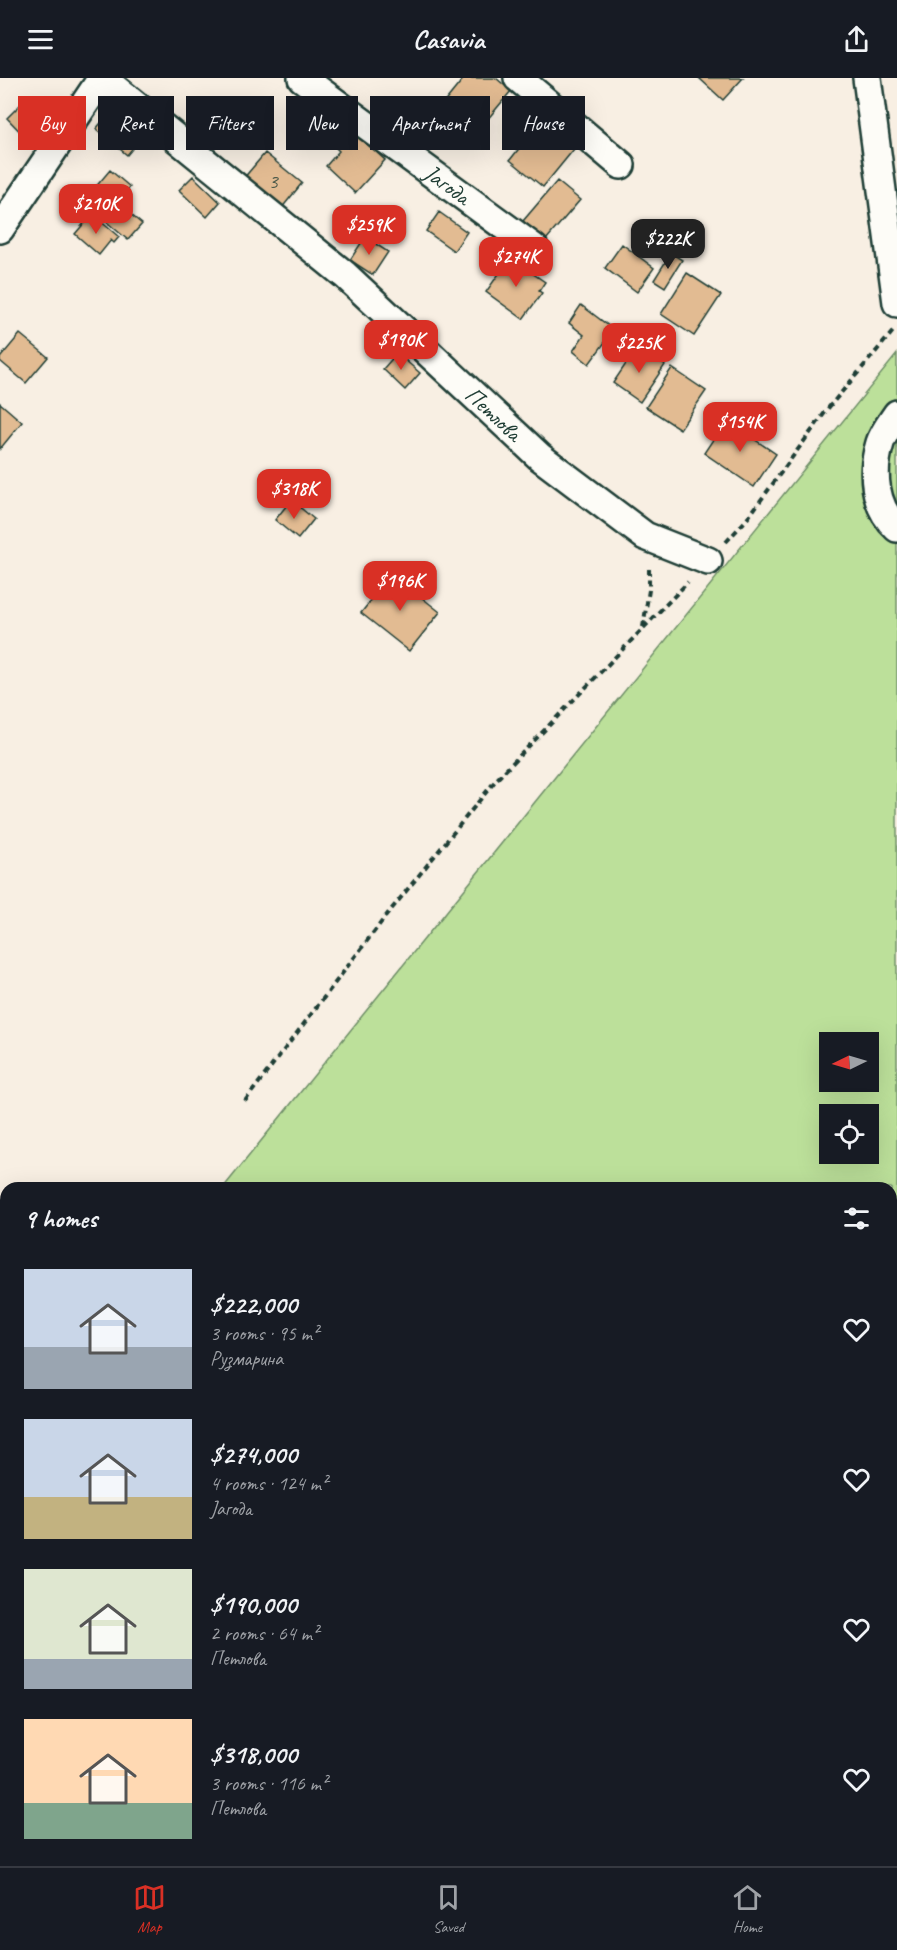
<!DOCTYPE html>
<html lang="en">
<head>
<meta charset="utf-8">
<style>
	:root { --surface:#171b24; --page:#20242c; --text:#f1f3f6; --muted:#9ea1a6; --line:#363941; --accent:#d93025 }
	body { margin:0; font-family:Caveat,sans-serif; background:var(--page); color:var(--text); height:100vh; display:flex; flex-direction:column; font-size:22px; white-space:nowrap }
	* { box-sizing:border-box; margin:0 }
	p { font-size:20px; color:var(--muted) }
	.icon { flex:none; width:33px; height:33px; fill:none; stroke:currentColor; stroke-width:2; stroke-linecap:round; stroke-linejoin:round }
	.map { position:relative; flex:1; overflow:hidden }
	.side { position:absolute; left:0px; top:1104px; width:897px; height:684px; display:flex; flex-direction:column; background:var(--surface); border-radius:18px 18px 0 0; box-shadow:0 6px 24px #0002 }
	.side>* { flex:none }
	.hud { position:absolute; left:18px; top:18px; width:861px; height:54px; display:flex; gap:12px }
	.needle { width:39px; rotate:265deg }
	.controls { position:absolute; left:819px; top:954px; display:grid; gap:12px }
	.controls a { display:grid; place-items:center; width:60px; height:60px; border-radius:0px; background:var(--surface); box-shadow:0 6px 24px #0002; font-size:30px }
	.price { position:absolute; translate:-50% -51px; padding:0 14px; border-radius:12px; background:var(--accent); color:#fff; font-size:20px; line-height:39px; filter:drop-shadow(0 2px 3px #0008) }
	.price::after { content:''; position:absolute; left:50%; top:36px; width:18px; height:14px; margin-left:-9px; background:inherit; clip-path:polygon(0 0,100% 0,50% 100%) }
	.price.selected { background:#222; color:#fff }
	ul { padding:0; list-style:none }
	li { display:flex; align-items:center; gap:18px; height:150px; padding:0 24px }
	li span { display:grid; place-items:center; flex:none; width:168px; height:120px; border-radius:0px; color:#555 }
	li>.icon { margin-inline-start:auto }
	span .icon { width:72px; height:72px; fill:#fffc; stroke-width:1 }
	li b { font-size:26px }
	h2 { display:flex; justify-content:space-between; align-items:center; height:72px; padding:0 24px; font-size:26px }
	.tag { padding:0 21px; border-radius:0px; background:var(--surface); box-shadow:0 6px 24px #0002; font-size:21px; line-height:54px }
	.tag.selected { background:var(--accent); color:#fff }
	header { display:flex; justify-content:space-between; align-items:center; height:78px; padding:0 24px; background:var(--surface); font-size:27px; font-weight:600 }
	.dock { display:flex; justify-content:space-around; align-items:center; height:84px; border-top:2px solid var(--line); background:var(--surface); font-size:16px; color:var(--muted) }
	.dock a { display:grid; justify-items:center; gap:3px }
	.dock .selected { color:var(--accent) }
	.map>svg:first-child { display:block }
</style>
</head>
<body>
<header><svg class="icon" aria-label="menu" viewBox="0 0 24 24"><path d="M4 6h16M4 12h16M4 18h16"/></svg>Casavia<svg class="icon" aria-label="share" viewBox="0 0 24 24"><path d="M12 15V3M7 8l5-5 5 5M5 13v7h14v-7"/></svg></header>
<div class="map">
<svg width="897" height="1788" viewBox="0 0 897 1788">
	<rect width="100%" height="100%" fill="#f8efe3"/>
	<filter id="ink" filterUnits="userSpaceOnUse"><feTurbulence type="fractalNoise" baseFrequency=".0167" numOctaves="2"/><feDisplacementMap in="SourceGraphic" scale="12" xChannelSelector="R" yChannelSelector="G"/><feConvolveMatrix kernelMatrix="1 2 1 2 8 2 1 2 1" color-interpolation-filters="sRGB"/></filter>
	<g filter="url(#ink)">
		<!-- green -->
		<path fill="#bce09a" stroke="#6e8e67" stroke-width="1.5" fill-rule="evenodd" d="M897,276V1788H0V1386L6,1378V1782H891V1110H223ZM830,964H868V1004H830ZM830,1036H868V1076H830Z"/>
		<!-- building -->
		<path fill="#e2bb92" stroke="#1f3d34" stroke-width="1.5" d="M464,0H496L511,13L477,54L443,26Z
			M699,0H743L723,22Z
			M23,24L45,47L29,63L7,40Z
			M115,28L146,54L127,77L96,51Z
			M540,44L574,71L543,109L510,82Z
			M347,48L385,82L355,115L326,88L339,73L331,65Z
			M265,75L302,105L281,131L243,101Z
			M110,92L130,109L117,125L142,146L128,162L83,124Z
			M193,98L220,124L207,139L179,112Z
			M557,103L580,122L546,162L523,143Z
			M439,134L467,154L454,173L426,153Z
			M92,136L119,159L114,165L111,162L99,177L75,156Z
			M365,159L388,174L373,197L350,182Z
			M622,166L654,190L637,214L605,190Z
			M671,175L682,182L665,209L654,202Z
			M510,180L545,204L539,213L542,215L523,241L486,214Z
			M687,195L721,217L694,258L661,236Z
			M581,227L614,252L589,286L573,273L584,257L569,245Z
			M20,256L48,279L26,305L0,283V280Z
			M638,268L665,287L640,324L613,305Z
			M397,275L420,295L405,312L383,291Z
			M672,290L706,313L680,351L646,329Z
			M0,325L22,344L0,371Z
			M726,342L776,376L754,409L704,375Z
			M291,422L314,441L298,461L275,442Z
			M392,496L440,534L409,573L361,535Z"/>
		<g fill="none" stroke-linecap="round" stroke-linejoin="round">
			<!-- minor casing -->
			<g stroke="#1f3d34" stroke-width="32">
				<g id="minor">
					<path id="s1" d="M102,0L345,197L540,379L645,458L708,483"/>
					<path id="s2" d="M302,0L534,170"/>
					<path d="M518,0L621,87"/>
					<path d="M867,0L897,225"/>
					<path d="M0,151L102,0"/>
					<path d="M897,336C891,345 883,355 880,365C871,394 874,429 897,450"/>
				</g>
			</g>
			<!-- path -->
			<path stroke="#1f3d34" stroke-width="4" stroke-dasharray="6 4.5" stroke-linecap="butt" d="M726,464L747,441L829,329L895,251
				M643,549L649,512V488
				M245,1023L386,838L496,702L688,504"/>
			<!-- minor -->
			<use href="#minor" stroke="#fdfcf7" stroke-width="27"/>
		</g>
	</g>
	<g text-anchor="middle" stroke-width="4.5" stroke-linejoin="round" paint-order="stroke">
		<!-- number labels -->
		<g font-size="21" fill="#505c4c">
			<text x="273" y="110">3</text>
		</g>
		<!-- street labels -->
		<g font-size="24" fill="#1f3d34" stroke="#fdfcf7">
			<text dy="8" stroke="none"><textPath href="#s2" startOffset="180">Јагода</textPath></text>
			<text dy="8" stroke="none"><textPath href="#s1" startOffset="516">Петлова</textPath></text>
		</g>
	</g>
</svg>
<div class="controls">
<a><svg class="needle" viewBox="-14 -14 28 28"><path d="M0-13l5 13h-10z" fill="#e53935"/><path d="M0 13l5-13h-10z" fill="#9ea1a6"/></svg></a>
<a><svg class="icon" aria-label="locate" viewBox="0 0 24 24"><circle cx="12" cy="12" r="6"/><path d="M12 2v4M12 18v4M2 12h4M18 12h4"/></svg></a>
</div>
<b class="price" style="left:96px;top:157px">$210K</b>
<b class="price" style="left:369px;top:178px">$259K</b>
<b class="price selected" style="left:668px;top:192px">$222K</b>
<b class="price" style="left:516px;top:210px">$274K</b>
<b class="price" style="left:401px;top:293px">$190K</b>
<b class="price" style="left:639px;top:296px">$225K</b>
<b class="price" style="left:740px;top:375px">$154K</b>
<b class="price" style="left:294px;top:442px">$318K</b>
<b class="price" style="left:400px;top:534px">$196K</b>
<div class="hud">
<a class="tag selected">Buy</a>
<a class="tag">Rent</a>
<a class="tag">Filters</a>
<a class="tag">New</a>
<a class="tag">Apartment</a>
<a class="tag">House</a>
</div>
<section class="side">
<h2>9 homes<svg class="icon" aria-label="filters" viewBox="0 0 24 24"><path d="M4 7h16M4 17h16"/><circle cx="9" cy="7" r="2"/><circle cx="15" cy="17" r="2"/></svg></h2>
<ul>
<li><span style="background:linear-gradient(#c9d6e8 65%,#9aa5b1 0)"><svg class="icon" aria-label="home" viewBox="0 0 24 24"><path d="M3 11l9-7 9 7M6 9v11h12V9"/></svg></span><div><b>$222,000</b><p>3 rooms · 95 m²</p><p>Рузмарина</p></div><svg class="icon" aria-label="heart" viewBox="0 0 24 24"><path d="M12 20l-8-8c-3-5 5-10 8-4 3-6 11-1 8 4z"/></svg></li>
<li><span style="background:linear-gradient(#c9d6e8 65%,#c2b280 0)"><svg class="icon" aria-label="home" viewBox="0 0 24 24"><path d="M3 11l9-7 9 7M6 9v11h12V9"/></svg></span><div><b>$274,000</b><p>4 rooms · 124 m²</p><p>Јагода</p></div><svg class="icon" aria-label="heart" viewBox="0 0 24 24"><path d="M12 20l-8-8c-3-5 5-10 8-4 3-6 11-1 8 4z"/></svg></li>
<li><span style="background:linear-gradient(#dfe7d0 75%,#9aa5b1 0)"><svg class="icon" aria-label="home" viewBox="0 0 24 24"><path d="M3 11l9-7 9 7M6 9v11h12V9"/></svg></span><div><b>$190,000</b><p>2 rooms · 64 m²</p><p>Петлова</p></div><svg class="icon" aria-label="heart" viewBox="0 0 24 24"><path d="M12 20l-8-8c-3-5 5-10 8-4 3-6 11-1 8 4z"/></svg></li>
<li><span style="background:linear-gradient(#ffd9b3 70%,#7fa58c 0)"><svg class="icon" aria-label="home" viewBox="0 0 24 24"><path d="M3 11l9-7 9 7M6 9v11h12V9"/></svg></span><div><b>$318,000</b><p>3 rooms · 116 m²</p><p>Петлова</p></div><svg class="icon" aria-label="heart" viewBox="0 0 24 24"><path d="M12 20l-8-8c-3-5 5-10 8-4 3-6 11-1 8 4z"/></svg></li>
</ul>
</section>
</div>
<nav class="dock">
<a class="selected"><svg class="icon" aria-label="map" viewBox="0 0 24 24"><path d="M3 6l6-2 6 2 6-2v14l-6 2-6-2-6 2zM9 4v14M15 6v14"/></svg>Map</a>
<a><svg class="icon" aria-label="saved" viewBox="0 0 24 24"><path d="M7 4h10v16l-5-4-5 4z"/></svg>Saved</a>
<a><svg class="icon" aria-label="home" viewBox="0 0 24 24"><path d="M3 11l9-7 9 7M6 9v11h12V9"/></svg>Home</a>
</nav>
</body>
</html>
